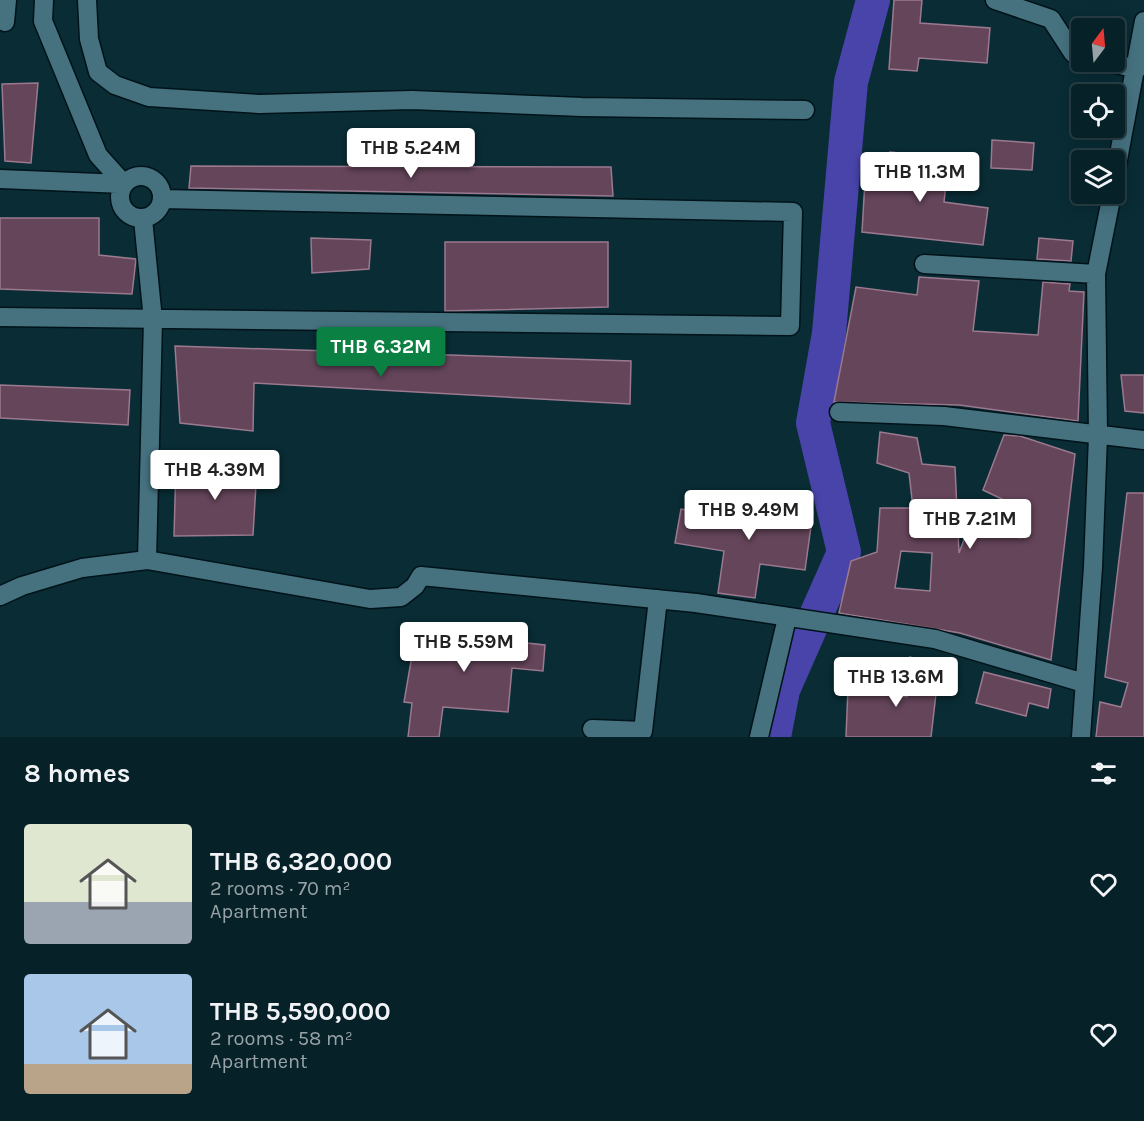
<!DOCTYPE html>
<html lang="en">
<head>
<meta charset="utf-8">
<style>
	:root { --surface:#072128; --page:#102930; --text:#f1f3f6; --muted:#98a3a8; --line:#283e45; --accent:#0b8043 }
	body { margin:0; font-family:Karla,sans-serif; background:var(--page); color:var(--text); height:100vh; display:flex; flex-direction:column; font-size:22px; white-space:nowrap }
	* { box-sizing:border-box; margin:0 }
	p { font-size:20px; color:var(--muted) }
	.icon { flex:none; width:33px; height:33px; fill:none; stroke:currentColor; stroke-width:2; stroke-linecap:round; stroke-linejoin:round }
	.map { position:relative; height:737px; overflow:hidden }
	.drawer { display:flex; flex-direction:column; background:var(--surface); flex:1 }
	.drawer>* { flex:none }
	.needle { width:39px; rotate:16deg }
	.controls { position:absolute; left:1071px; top:18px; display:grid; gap:12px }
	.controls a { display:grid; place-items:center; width:54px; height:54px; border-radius:6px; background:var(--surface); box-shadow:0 3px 15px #0003,0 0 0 2px var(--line); font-size:30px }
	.price { position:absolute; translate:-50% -51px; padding:0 14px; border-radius:6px; background:#fff; color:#222; font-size:20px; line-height:39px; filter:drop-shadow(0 2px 3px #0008) }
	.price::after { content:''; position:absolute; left:50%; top:36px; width:18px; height:14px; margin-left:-9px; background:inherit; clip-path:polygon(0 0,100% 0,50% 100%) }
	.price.selected { background:var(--accent); color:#fff }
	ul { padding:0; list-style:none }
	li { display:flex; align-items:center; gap:18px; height:150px; padding:0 24px }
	li span { display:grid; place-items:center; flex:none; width:168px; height:120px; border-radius:6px; color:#555 }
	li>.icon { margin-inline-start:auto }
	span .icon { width:72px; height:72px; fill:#fffc; stroke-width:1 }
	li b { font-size:26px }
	h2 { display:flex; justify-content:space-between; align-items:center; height:72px; padding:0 24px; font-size:26px }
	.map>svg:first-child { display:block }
</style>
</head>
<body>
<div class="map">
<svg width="1144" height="737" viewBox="0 0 1144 737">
	<rect width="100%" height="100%" fill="#092c35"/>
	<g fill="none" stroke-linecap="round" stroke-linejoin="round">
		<!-- river -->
		<path stroke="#4944aa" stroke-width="34" d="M774,737L783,690L844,552L813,423L829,333L851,82L873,0"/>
	</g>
	<!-- building -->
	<path fill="#65455a" stroke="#9b798f" stroke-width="1.5" fill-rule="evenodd" d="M894,0H922L920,23L990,28L987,63L919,58L917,71L889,69Z
		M38,83L31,163L5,161L2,84Z
		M992,140L1034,143L1032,170L991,168Z
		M890,152L949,158L944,202L988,208L983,245L862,232L865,180L887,178Z
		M191,166L611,167L613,196L189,188Z
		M0,218H99V255L136,259L132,294L0,289Z
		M311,238L371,240L369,269L312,273Z
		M1039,238L1073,241L1071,261L1037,259Z
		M445,242H608V307L445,311Z
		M919,277L979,281L973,331L1038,335L1043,282L1070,284L1069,291L1084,292L1078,421L959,405L834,402L856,287L917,295Z
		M175,346L631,361L630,404L254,383L253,431L180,423Z
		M1121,375H1144V413L1125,411Z
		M0,385L130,390L128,425L0,418Z
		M880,432L917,438L922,464L955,467L959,553L969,526L1020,538L1023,509L983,490L1004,435L1020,436L1075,454L1051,660L960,633L839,613L851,561L877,552L880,508H913L909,473L877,463ZM901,551L932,553L930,591L895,588Z
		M176,465L257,468L253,535L174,536Z
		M1127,493H1144V737H1096L1100,702L1121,707L1128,683L1105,677Z
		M732,500L813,512L805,570L760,564L755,598L718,593L724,551L675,543L681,509L729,517Z
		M485,625L520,629L518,642L545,645L543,671L512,668L508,712L443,707L439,737H408L412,703L404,702L417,626L484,636Z
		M910,657L939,668L931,737H846L848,688L907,697Z
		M984,672L1051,689L1048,708L1029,703L1026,716L976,703Z"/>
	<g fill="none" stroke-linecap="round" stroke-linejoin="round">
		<!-- minor casing -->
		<g stroke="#001319" stroke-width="21">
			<path id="minor" d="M44,0L43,21L98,155L124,184
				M87,0L89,39L98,72L115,85L149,97L259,104L412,100L582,107L805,110
				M995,0L1051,19L1073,53L1082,55
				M5,22L7,0
				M1108,62L1137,69
				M120 197a21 21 0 1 1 42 0a21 21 0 1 1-42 0Z
				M0,179L124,184
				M1114,181L1144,21
				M143,219L153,320L147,560
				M924,264L1096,274
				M0,317L790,326L793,212L162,199
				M839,412L944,416L1144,440
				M0,596L22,586L82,568L147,560L370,599L401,597L415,586L421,576L696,603L935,639L1084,683
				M592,729L643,731L658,599
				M759,737L787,618
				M1081,737L1093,567L1098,436L1096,274L1112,194"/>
		</g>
		<!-- minor -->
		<use href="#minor" stroke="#467280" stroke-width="18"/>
	</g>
</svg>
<div class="controls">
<a><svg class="needle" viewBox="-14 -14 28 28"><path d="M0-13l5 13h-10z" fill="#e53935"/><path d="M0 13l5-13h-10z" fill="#98a3a8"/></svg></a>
<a><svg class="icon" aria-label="locate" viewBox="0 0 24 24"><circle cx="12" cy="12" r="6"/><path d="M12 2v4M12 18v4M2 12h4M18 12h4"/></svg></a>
<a><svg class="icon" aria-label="layers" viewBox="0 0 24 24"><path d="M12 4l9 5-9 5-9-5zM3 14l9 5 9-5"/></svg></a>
</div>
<b class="price" style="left:411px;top:179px">THB 5.24M</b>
<b class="price" style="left:920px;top:203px">THB 11.3M</b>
<b class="price selected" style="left:381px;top:378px">THB 6.32M</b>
<b class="price" style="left:215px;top:501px">THB 4.39M</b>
<b class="price" style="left:749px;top:541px">THB 9.49M</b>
<b class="price" style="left:970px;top:550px">THB 7.21M</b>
<b class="price" style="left:464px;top:673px">THB 5.59M</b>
<b class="price" style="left:896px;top:708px">THB 13.6M</b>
</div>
<section class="drawer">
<h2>8 homes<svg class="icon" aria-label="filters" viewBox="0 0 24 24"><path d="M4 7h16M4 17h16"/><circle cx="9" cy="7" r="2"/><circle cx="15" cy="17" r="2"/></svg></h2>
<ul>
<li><span style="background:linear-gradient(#dfe7d0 65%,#9aa5b1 0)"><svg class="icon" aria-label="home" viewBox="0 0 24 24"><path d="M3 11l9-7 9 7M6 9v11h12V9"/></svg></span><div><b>THB 6,320,000</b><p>2 rooms · 70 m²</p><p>Apartment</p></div><svg class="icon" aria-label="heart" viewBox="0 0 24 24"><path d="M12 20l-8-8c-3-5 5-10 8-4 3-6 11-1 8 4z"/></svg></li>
<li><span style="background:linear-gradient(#a9c7e8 75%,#b9a48a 0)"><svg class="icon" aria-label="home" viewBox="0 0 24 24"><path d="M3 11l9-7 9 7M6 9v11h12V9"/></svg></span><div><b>THB 5,590,000</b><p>2 rooms · 58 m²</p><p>Apartment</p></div><svg class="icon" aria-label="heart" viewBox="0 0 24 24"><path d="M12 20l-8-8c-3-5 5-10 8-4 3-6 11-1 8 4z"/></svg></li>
</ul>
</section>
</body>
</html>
